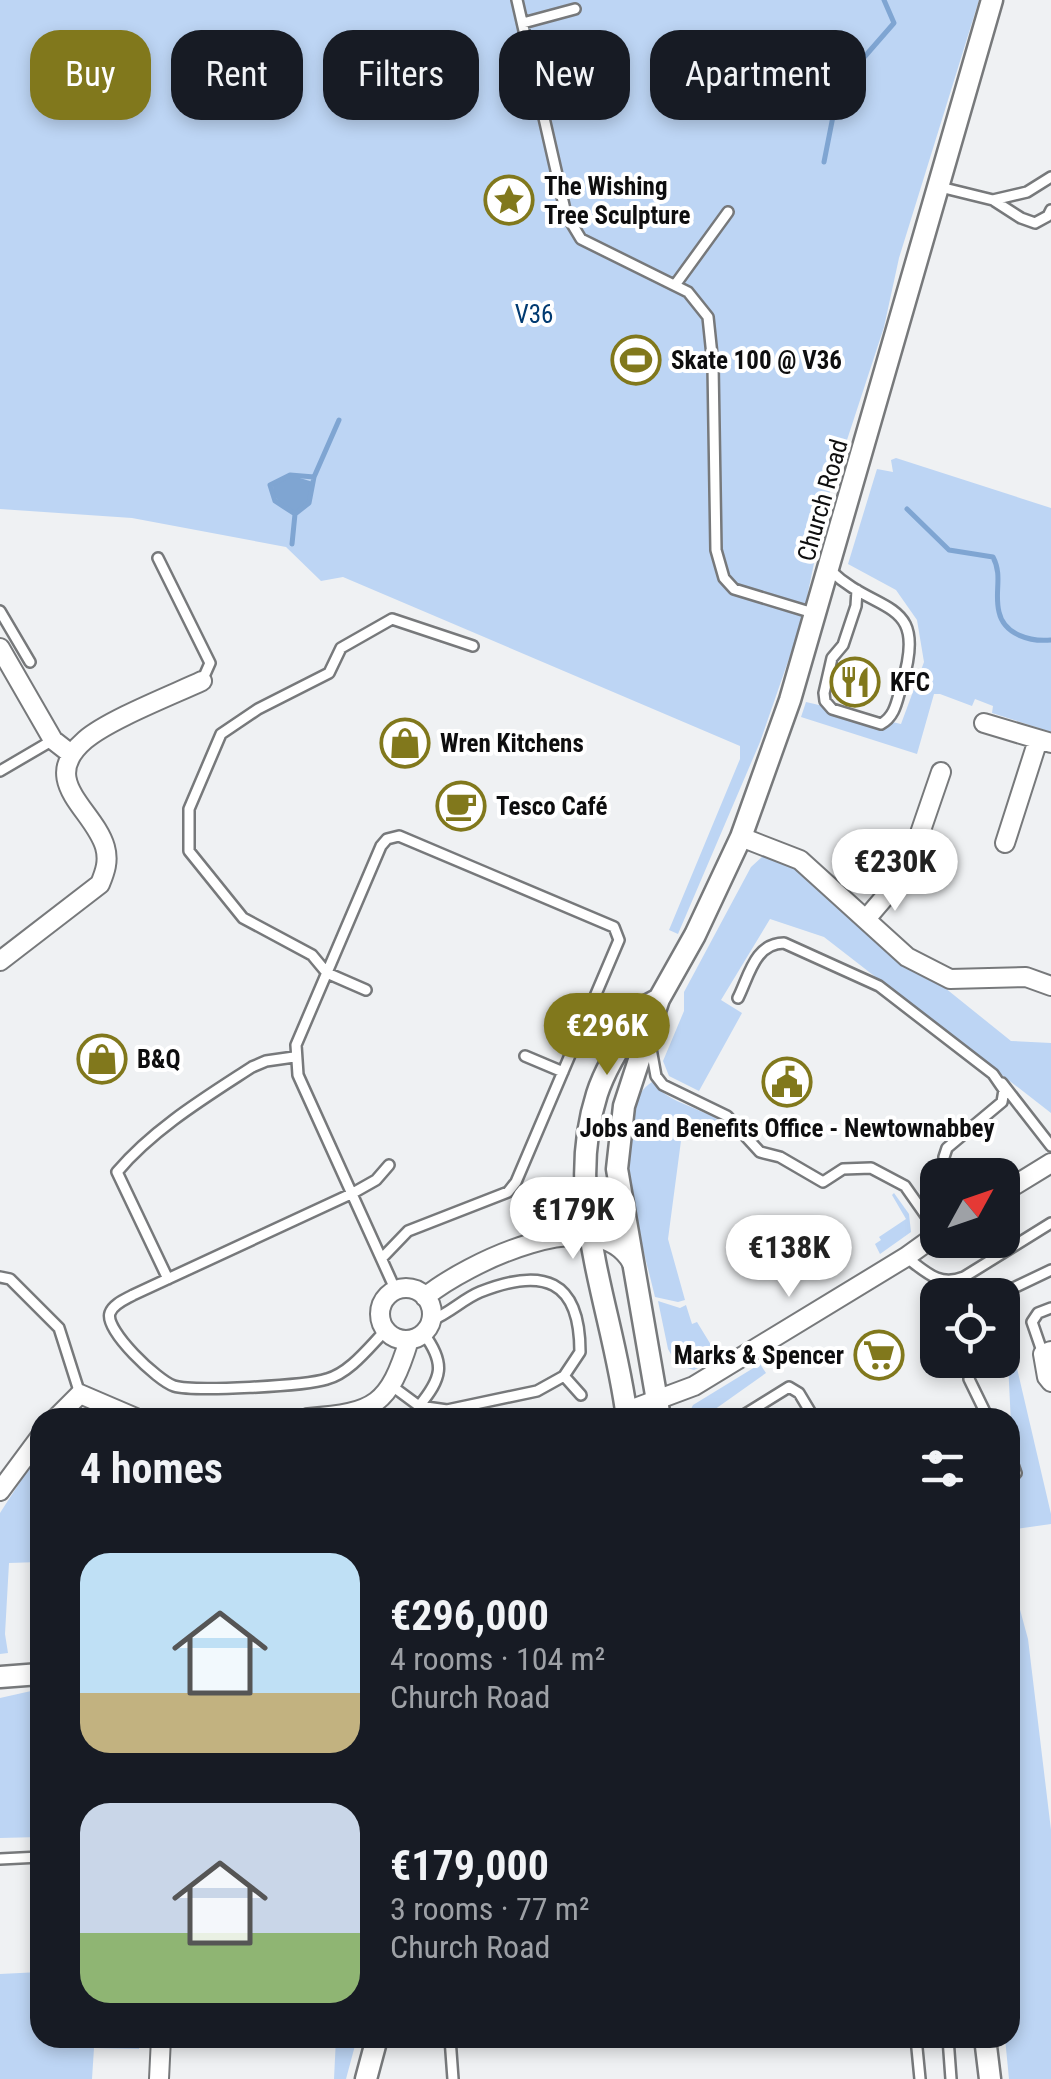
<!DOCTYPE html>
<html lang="en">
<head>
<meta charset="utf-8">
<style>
	:root { --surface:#171b24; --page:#20242c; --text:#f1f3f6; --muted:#9ea1a6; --accent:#81781c }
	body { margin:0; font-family:"Roboto Condensed",sans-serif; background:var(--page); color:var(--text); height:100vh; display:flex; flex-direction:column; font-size:38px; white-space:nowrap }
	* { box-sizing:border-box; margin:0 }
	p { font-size:32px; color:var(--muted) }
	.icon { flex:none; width:55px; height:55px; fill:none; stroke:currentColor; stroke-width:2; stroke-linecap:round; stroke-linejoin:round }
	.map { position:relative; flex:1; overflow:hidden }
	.panel { position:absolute; left:30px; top:1408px; width:990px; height:640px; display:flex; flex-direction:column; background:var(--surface); border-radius:30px; box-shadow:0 5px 15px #0003 }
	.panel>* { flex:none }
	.banner { position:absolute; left:30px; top:30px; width:992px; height:90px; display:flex; gap:20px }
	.needle { width:65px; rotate:50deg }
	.tools { position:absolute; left:920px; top:1158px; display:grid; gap:20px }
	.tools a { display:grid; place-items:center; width:100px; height:100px; border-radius:20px; background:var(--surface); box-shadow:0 5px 15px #0003; font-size:50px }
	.price { position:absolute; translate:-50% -85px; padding:0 22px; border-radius:35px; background:#fff; color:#222; font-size:32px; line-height:65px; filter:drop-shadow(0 2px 5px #0008) }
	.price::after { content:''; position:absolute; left:50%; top:60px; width:30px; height:22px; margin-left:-15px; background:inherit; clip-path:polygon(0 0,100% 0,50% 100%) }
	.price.active { background:var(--accent); color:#fff }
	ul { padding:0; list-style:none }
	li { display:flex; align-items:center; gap:30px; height:250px; padding:0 50px }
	li span { display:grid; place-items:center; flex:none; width:280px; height:200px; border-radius:30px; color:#555 }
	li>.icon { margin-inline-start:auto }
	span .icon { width:120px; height:120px; fill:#fffc; stroke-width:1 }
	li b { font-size:42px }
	h2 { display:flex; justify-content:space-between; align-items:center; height:120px; padding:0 50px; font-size:42px }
	.chip { padding:0 35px; border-radius:30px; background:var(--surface); box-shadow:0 5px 15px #0003; font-size:35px; line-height:90px }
	.chip.active { background:var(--accent); color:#fff }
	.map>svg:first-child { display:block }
</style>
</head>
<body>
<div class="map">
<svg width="1051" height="2079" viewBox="0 0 1051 2079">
	<rect width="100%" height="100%" fill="#eff1f3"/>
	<!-- green -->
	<path fill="#bdd5f4" d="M0,0H979L899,258L884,327L827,501L802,621L760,742L678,934L669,930L740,759V746L343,577L321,581L286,547L132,518L0,509Z
		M896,458L1051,508V732L992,713L993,706L975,699L972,706L940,694H934L917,754L801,717L806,702L901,724L924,662L917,620L896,590L848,564L877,469L893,472L891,460Z
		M763,856L786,860L1011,1041L1051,1043V1113L824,937L770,919L721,1000L742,1013L699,1091L669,1076L663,1061L684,1011V992L751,867Z
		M652,1082C673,1109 715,1107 736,1136L723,1135V1128L711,1126V1121L684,1118L668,1239L685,1300L678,1302L655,1297C644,1250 603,1113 652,1082Z
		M894,1193L909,1214L911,1232L880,1254L875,1244L881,1240L879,1237L906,1219L892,1195Z
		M658,1301L680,1308L686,1305L692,1324L697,1322L719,1358L694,1370L677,1365L668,1349Z
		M1006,1321L1051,1514V1524L1010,1530V1509L1015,1506Z
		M760,1364L766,1373L704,1417H687L693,1405Z
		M40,1467L36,1541H40V1562L9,1563L5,1634L8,1653L0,1654V1513L29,1468Z
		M1010,1573L1028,1639L1051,1830V2079H1009L1005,2038H1010Z
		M40,1689V1837L0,1838V1698Z
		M40,1972V2038H139V2049L94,2048L92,2079H0V1974Z
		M336,2038H357L346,2079H334Z"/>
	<!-- water -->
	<path fill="#7fa5d2" d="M290,475L313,482L309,503L295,514C282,508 272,498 273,483Z"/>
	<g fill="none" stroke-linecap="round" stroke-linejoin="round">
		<!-- stream -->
		<path stroke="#7fa5d2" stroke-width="5" d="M824,162L839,86L894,23L884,0
			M907,509L949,550L993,557C1003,576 994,592 999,612C1004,635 1031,642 1051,640
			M295,514L275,501L270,485L290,475L314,477
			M292,544L295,514L309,503L314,477L339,420"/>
		<!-- service casing -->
		<g stroke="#77797b" stroke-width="14">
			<path id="service" d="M517,0L566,214L581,239L688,292L708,317L713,365L716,550L724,578L734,589L813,613
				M523,23L575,9
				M940,187L993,200L1021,218L1035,223L1048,216L1051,210
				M993,200L1027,192L1051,177
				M675,285L728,212
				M158,558L210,663L202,681
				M830,570C877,616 929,596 902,684C897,699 896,716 881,724L832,709L825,701L824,693L832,658L843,645L856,606L857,590
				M0,611L30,662
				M0,771L53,740
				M366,990L327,973L312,955L243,918L189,851V809L221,734L258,709L329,673L341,648L392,619L473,646
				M738,998C749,976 755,943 784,943L879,986L993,1074L1004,1090L1002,1102L947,1148L944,1157L945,1175
				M650,1043L656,1076L663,1085L727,1116L760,1152L780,1157L823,1182L843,1169L871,1168L905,1186L938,1233
				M525,1056L563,1072
				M1002,1083L1051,1146
				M383,1257L408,1231L508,1192L516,1182L619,940L614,927L399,836L387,839L381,846L296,1045L298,1075L396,1291
				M906,1257C926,1272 939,1287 964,1277L1051,1223
				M0,1277L10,1279L59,1328L80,1394
				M168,1279L117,1172C153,1129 206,1097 252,1067L266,1061L294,1057
				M999,1295L1051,1270
				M386,1330C370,1346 350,1373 327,1379C305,1386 194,1392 174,1386C158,1381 104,1330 110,1313C113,1304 126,1299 133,1295L353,1193L376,1180L389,1165
				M1043,1354L1032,1322L1038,1313L1051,1308
				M975,1360L969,1379L988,1418
				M564,1376L581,1395
				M392,1386L419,1406L447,1410L537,1391L564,1376L580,1352C580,1279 543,1267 480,1292C463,1299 450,1313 432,1320
				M419,1406C442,1378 446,1364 424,1334
				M739,1418L789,1387L799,1393L814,1418
				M1010,1456L1016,1473L1010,1479
				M0,1859L40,1857
				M450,2038L453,2079
				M916,2038L920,2079
				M948,2038L951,2079"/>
		</g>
		<!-- minor casing -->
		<g stroke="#77797b" stroke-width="22">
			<path id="minor" d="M0,648L53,740L71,754
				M984,723L1051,743
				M741,837L800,860L907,957L950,979L1026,977L1051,986
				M1005,843L1038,740
				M866,919L907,871L941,772
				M0,961L100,884C105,872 109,861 105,847C94,809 37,781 85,740C108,720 172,695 202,681
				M1002,1193L1051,1163
				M380 1314a26 26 0 1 1 52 0a26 26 0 1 1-52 0Z
				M425,1297C466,1264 596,1199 632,1263
				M1051,1351L1043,1354L1047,1377L1051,1382
				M627,1411L694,1386L906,1257L938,1234
				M56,1418L80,1394L136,1418
				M308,1418C375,1413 389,1405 409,1340
				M0,1491L40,1437
				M159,2079L161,2038"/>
		</g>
		<!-- tertiary casing -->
		<g stroke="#77797b" stroke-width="25">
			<path id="tertiary" d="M603,1238L612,1190
				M627,1418C614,1310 562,1203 597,1094C607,1063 628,1035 644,1007L657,1000
				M660,1418L617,1169L624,1106L659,999L695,935L741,837L790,700L992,0
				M0,1677L40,1674
				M985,2038L990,2079
				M366,2079L377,2038"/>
		</g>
		<!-- service -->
		<use href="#service" stroke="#fff" stroke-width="9"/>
		<!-- minor -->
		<use href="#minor" stroke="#fff" stroke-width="18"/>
		<!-- tertiary -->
		<use href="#tertiary" stroke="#fff" stroke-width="20"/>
	</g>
	<!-- icons -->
	<defs>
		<g id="sight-ring" transform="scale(2.5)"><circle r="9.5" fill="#fff" stroke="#81781c" stroke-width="1.5"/><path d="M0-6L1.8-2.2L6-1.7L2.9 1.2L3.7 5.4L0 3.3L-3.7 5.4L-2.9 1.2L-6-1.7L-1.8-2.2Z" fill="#81781c"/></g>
		<g id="stadium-ring" transform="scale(2.5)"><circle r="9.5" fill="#fff" stroke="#81781c" stroke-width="1.5"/><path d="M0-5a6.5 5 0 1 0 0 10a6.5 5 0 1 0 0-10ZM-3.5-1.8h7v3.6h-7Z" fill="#81781c"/></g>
		<g id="restaurant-ring" transform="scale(2.5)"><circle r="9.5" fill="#fff" stroke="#81781c" stroke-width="1.5"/><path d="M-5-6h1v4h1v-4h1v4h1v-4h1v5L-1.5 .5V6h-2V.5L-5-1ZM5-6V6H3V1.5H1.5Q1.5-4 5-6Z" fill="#81781c"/></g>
		<g id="shop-ring" transform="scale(2.5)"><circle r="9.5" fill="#fff" stroke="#81781c" stroke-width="1.5"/><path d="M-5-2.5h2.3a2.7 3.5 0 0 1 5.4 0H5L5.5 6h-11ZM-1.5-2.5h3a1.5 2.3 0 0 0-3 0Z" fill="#81781c"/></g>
		<g id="cafe-ring" transform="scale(2.5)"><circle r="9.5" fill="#fff" stroke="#81781c" stroke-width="1.5"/><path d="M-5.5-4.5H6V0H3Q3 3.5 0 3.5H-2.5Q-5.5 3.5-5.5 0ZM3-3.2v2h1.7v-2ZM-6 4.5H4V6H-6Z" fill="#81781c"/></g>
		<g id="civic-ring" transform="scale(2.5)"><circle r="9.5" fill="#fff" stroke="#81781c" stroke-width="1.5"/><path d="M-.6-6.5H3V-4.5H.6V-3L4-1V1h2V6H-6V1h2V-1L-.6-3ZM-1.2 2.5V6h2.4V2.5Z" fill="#81781c"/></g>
		<g id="supermarket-ring" transform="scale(2.5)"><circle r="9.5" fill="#fff" stroke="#81781c" stroke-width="1.5"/><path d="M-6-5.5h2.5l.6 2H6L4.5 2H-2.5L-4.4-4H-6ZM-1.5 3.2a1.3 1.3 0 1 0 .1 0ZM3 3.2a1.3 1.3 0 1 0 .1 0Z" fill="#81781c"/></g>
	</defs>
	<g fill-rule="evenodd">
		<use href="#sight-ring" x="509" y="200"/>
		<use href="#stadium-ring" x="636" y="360"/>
		<use href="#restaurant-ring" x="855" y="682"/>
		<use href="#shop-ring" x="405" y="743"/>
		<use href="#cafe-ring" x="461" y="806"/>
		<use href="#shop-ring" x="102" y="1059"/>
		<use href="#civic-ring" x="787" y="1082"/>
		<use href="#supermarket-ring" x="879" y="1355"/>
	</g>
	<g text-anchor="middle" stroke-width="8" stroke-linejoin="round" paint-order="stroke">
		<!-- poi labels -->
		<g font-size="25" font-weight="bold" fill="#0e0e0f" stroke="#fff" text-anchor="start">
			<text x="544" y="195">The Wishing<tspan x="544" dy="29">Tree Sculpture</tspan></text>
			<text x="671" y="369">Skate 100 @ V36</text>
			<text x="890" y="691">KFC</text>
			<text x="440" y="752">Wren Kitchens</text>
			<text x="496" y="815">Tesco Café</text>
			<text x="137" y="1068">B&amp;Q</text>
			<text x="787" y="1137" text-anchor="middle">Jobs and Benefits Office - Newtownabbey</text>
			<text x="844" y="1364" text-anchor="end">Marks &amp; Spencer</text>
		</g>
		<!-- park labels -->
		<g font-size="25" fill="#013a71" stroke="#fff">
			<text x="534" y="323">V36</text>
		</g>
		<!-- street labels -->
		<g font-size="25" fill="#0e0e0f" stroke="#fff">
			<text transform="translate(822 500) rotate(-74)" y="9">Church Road</text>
		</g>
	</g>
</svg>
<div class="tools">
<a><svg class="needle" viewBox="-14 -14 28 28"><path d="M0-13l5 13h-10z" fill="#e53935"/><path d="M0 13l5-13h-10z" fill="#9ea1a6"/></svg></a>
<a><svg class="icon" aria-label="locate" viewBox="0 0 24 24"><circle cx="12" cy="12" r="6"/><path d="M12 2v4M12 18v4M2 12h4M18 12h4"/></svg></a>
</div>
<b class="price" style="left:895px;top:914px">€230K</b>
<b class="price active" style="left:607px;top:1078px">€296K</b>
<b class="price" style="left:573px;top:1262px">€179K</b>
<b class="price" style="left:789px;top:1300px">€138K</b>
<div class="banner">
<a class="chip active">Buy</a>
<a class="chip">Rent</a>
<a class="chip">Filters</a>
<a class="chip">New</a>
<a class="chip">Apartment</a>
</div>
<section class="panel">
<h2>4 homes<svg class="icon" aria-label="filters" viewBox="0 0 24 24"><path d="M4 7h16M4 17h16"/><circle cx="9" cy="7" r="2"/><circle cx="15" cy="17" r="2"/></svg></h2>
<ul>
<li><span style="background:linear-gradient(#bfe0f5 70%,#c2b280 0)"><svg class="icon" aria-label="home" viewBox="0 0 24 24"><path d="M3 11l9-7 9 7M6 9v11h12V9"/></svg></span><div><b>€296,000</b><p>4 rooms · 104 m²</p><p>Church Road</p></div></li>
<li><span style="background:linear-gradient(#c9d6e8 65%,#8fb573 0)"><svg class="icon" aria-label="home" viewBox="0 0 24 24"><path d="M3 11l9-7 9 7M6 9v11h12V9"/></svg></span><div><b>€179,000</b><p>3 rooms · 77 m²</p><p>Church Road</p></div></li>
</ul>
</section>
</div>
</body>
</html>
